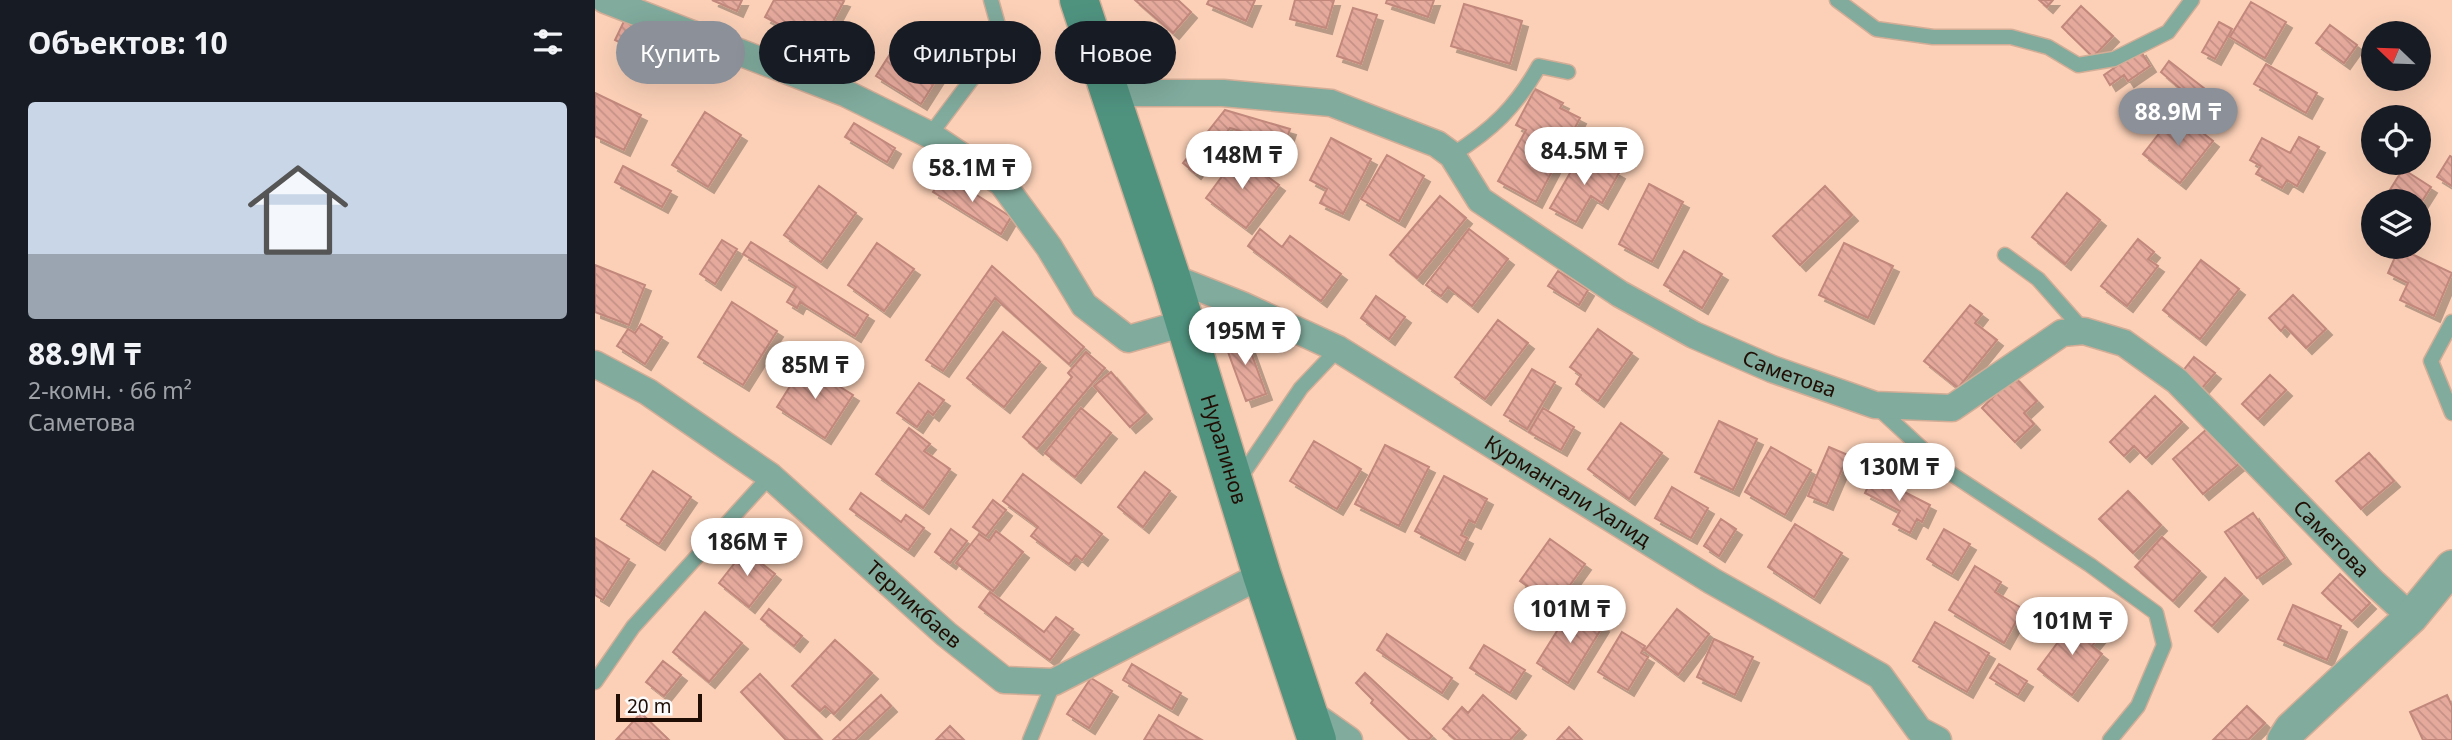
<!DOCTYPE html>
<html lang="ru">
<head>
<meta charset="utf-8">
<style>
	:root { --surface:#171b24; --page:#242831; --text:#f1f3f6; --muted:#9ea1a6; --line:#363941; --accent:#8c9099 }
	body { margin:0; font-family:"Noto Sans",sans-serif; background:var(--page); color:var(--text); height:100vh; display:flex; flex-direction:column; font-size:26px; white-space:nowrap }
	* { box-sizing:border-box; margin:0 }
	p { font-size:23px; color:var(--muted) }
	.icon { flex:none; width:38px; height:38px; fill:none; stroke:currentColor; stroke-width:2; stroke-linecap:round; stroke-linejoin:round }
	.map { position:relative; flex:1; overflow:hidden }
	.panel { display:flex; flex-direction:column; background:var(--surface); width:595px }
	.panel>* { flex:none }
	.guide { position:absolute; left:21px; top:21px; width:665px; height:63px; display:flex; gap:14px }
	.needle { width:46px; rotate:293deg }
	.controls { position:absolute; left:1766px; top:21px; display:grid; gap:14px }
	.controls a { display:grid; place-items:center; width:70px; height:70px; border-radius:50%; background:var(--surface); box-shadow:0 7px 28px #0002; font-size:35px }
	.scale { position:absolute; left:21px; bottom:18px; width:86px; box-sizing:border-box; padding-left:7px; border:4px solid #200e04; border-top:0; font-size:19px; line-height:24px; white-space:nowrap; color:#200e04; -webkit-text-stroke:5px #fbfbfb; paint-order:stroke }
	.price { position:absolute; translate:-50% -60px; padding:0 16px; border-radius:24px; background:#fff; color:#222; font-size:23px; line-height:46px; filter:drop-shadow(0 2px 4px #0008) }
	.price::after { content:''; position:absolute; left:50%; top:42px; width:21px; height:16px; margin-left:-10px; background:inherit; clip-path:polygon(0 0,100% 0,50% 100%) }
	.price.selected { background:var(--accent); color:#fff }
	ul { padding:0; list-style:none }
	li { display:grid; align-content:center; gap:14px; height:371px; padding:0 28px }
	li+li { border-top:2px solid var(--line) }
	li span { display:grid; place-items:center; height:217px; border-radius:7px; color:#555 }
	li>.icon { margin-inline-start:auto }
	span .icon { width:126px; height:126px; fill:#fffc; stroke-width:1 }
	li b { font-size:30px }
	h2 { display:flex; justify-content:space-between; align-items:center; height:84px; padding:0 28px; font-size:30px }
	.chip { padding:0 24px; border-radius:32px; background:var(--surface); box-shadow:0 7px 28px #0002; font-size:24px; line-height:63px }
	.chip.selected { background:var(--accent); color:#fff }
	main { display:flex; flex:1; min-height:0 }
	.map>svg:first-child { display:block }
</style>
</head>
<body>
<main>
<section class="panel">
<h2>Объектов: 10<svg class="icon" aria-label="filters" viewBox="0 0 24 24"><path d="M4 7h16M4 17h16"/><circle cx="9" cy="7" r="2"/><circle cx="15" cy="17" r="2"/></svg></h2>
<ul>
<li><span style="background:linear-gradient(#c9d6e8 70%,#9aa5b1 0)"><svg class="icon" aria-label="home" viewBox="0 0 24 24"><path d="M3 11l9-7 9 7M6 9v11h12V9"/></svg></span><div><b>88.9M ₸</b><p>2-комн. · 66 m²</p><p>Саметова</p></div></li>
</ul>
</section>
<div class="map">
<svg width="1857" height="740" viewBox="0 0 1857 740">
	<defs>
		<pattern id="building-back-hatch" width="6" height="6" patternUnits="userSpaceOnUse" patternTransform="scale(1.75)"><rect width="6" height="6" fill="#e6aa9d"/><path d="M-1 5l2 2M0 0l6 6M5-1l2 2" fill="none" stroke="#c59186"/></pattern>
		<filter id="shadow"><feDropShadow dx="6" dy="6" stdDeviation="0" flood-color="#0004"/></filter>
	</defs>
	<rect width="100%" height="100%" fill="#fbd0b7"/>
	<!-- building -->
	<path fill="url(#building-back-hatch)" stroke="#c2887c" stroke-width="2" filter="url(#shadow)" d="M117,0H147L142,11Z
		M179,0H246L249,1L225,46L170,17Z
		M540,0H583L596,12L578,33Z
		M614,0H660L651,21L612,4Z
		M700,0H739L731,28L695,19Z
		M792,0H839L833,17L791,3Z
		M1444,0H1458L1452,7Z
		M1656,2L1691,22L1670,58L1635,37Z
		M869,4L927,21L915,64L856,46Z
		M1486,6L1518,36L1498,57L1467,27Z
		M758,8L782,15L766,64L742,56Z
		M30,19L79,43L69,64L20,40Z
		M1624,22L1637,29L1620,59L1607,52Z
		M1735,25L1762,45L1749,63L1721,43Z
		M304,40L348,69L326,104L281,76Z
		M1545,50L1555,66L1533,81L1529,75L1515,85L1509,75Z
		M1574,61L1610,89L1594,110L1580,98L1587,90L1566,72Z
		M1671,64L1722,93L1711,113L1659,84Z
		M940,89L968,103L965,108L985,118L941,202L903,181L931,130L921,125Z
		M0,93L46,115L29,150L0,136Z
		M630,110L695,129L690,144L635,128L600,173L588,163Z
		M110,112L146,135L113,187L77,165Z
		M1581,112L1618,141L1585,183L1548,154Z
		M259,123L300,148L292,162L250,137Z
		M1704,137L1724,147L1702,186L1692,180L1687,188L1661,174L1666,166L1655,160L1667,138L1695,153Z
		M736,138L776,159L748,214L725,203L732,189L715,180Z
		M987,152L1024,173L1007,203L996,196L981,222L955,208Z
		M643,155L684,185L651,228L611,198Z
		M792,155L829,176L804,221L766,199Z
		M1855,156L1857,157V186L1842,177Z
		M28,166L76,191L67,207L20,182Z
		M1808,169L1836,187L1824,206V201H1788Z
		M349,174L416,217L406,234L338,192Z
		M1054,184L1088,202L1057,262L1024,244Z
		M224,186L261,213L226,262L189,235Z
		M1230,186L1257,215L1205,265L1178,236Z
		M1472,193L1505,220L1470,264L1437,237Z
		M845,196L871,218L822,278L795,255Z
		M665,229L687,247L695,236L746,274L726,301L653,246Z
		M874,229L913,259L877,306L853,287L846,296L831,285Z
		M1543,239L1559,252L1553,259L1563,266L1532,306L1506,286Z
		M127,240L142,249L120,284L105,274Z
		M156,242L273,315L260,336L205,302L202,308L192,302L201,287L148,254Z
		M282,243L319,269L289,311L253,285Z
		M1249,243L1298,266L1273,318L1224,295Z
		M1804,248L1857,273L1839,316L1805,300L1813,283L1793,273Z
		M1089,251L1127,274L1107,308L1069,285Z
		M1606,260L1644,289L1605,339L1568,310Z
		M0,265L50,285L34,325L0,312Z
		M397,266L489,347L474,364L400,298L348,371L331,360Z
		M963,271L993,290L984,305L953,286Z
		M1698,295L1731,329L1711,348L1690,326L1686,331L1674,318Z
		M781,296L810,317L794,339L766,318Z
		M137,302L182,331L148,385L103,357Z
		M1375,305L1387,314L1380,323L1402,340L1363,388L1329,361Z
		M903,320L933,343L890,399L860,377Z
		M46,324L67,337L50,364L22,346L33,329L40,333Z
		M1003,329L1037,353L1003,401L981,384L986,375L975,367Z
		M408,332L445,362L409,407L372,378Z
		M649,333L671,394L651,401L629,341Z
		M491,352L510,368L442,449L428,437L477,377L473,373Z
		M1599,357L1620,373L1607,388L1587,372Z
		M209,364L258,395L230,438L182,407Z
		M937,369L960,382L932,429L909,415Z
		M516,372L551,413L535,427L499,386Z
		M1675,375L1691,390L1663,419L1647,404Z
		M1419,376L1442,401L1429,413L1439,424L1420,442L1387,408Z
		M324,383L349,400L338,415L333,411L322,427L302,413Z
		M1560,396L1587,422L1551,458L1539,446L1529,456L1515,442Z
		M486,408L516,433L480,477L450,453Z
		M948,408L979,427L966,450L934,432Z
		M1124,421L1162,439L1138,490L1100,472Z
		M1026,423L1067,453L1034,499L993,469Z
		M314,428L335,444L329,451L355,469L328,508L281,474Z
		M1613,428L1644,464L1608,494L1578,459Z
		M719,441L766,469L742,509L695,481Z
		M790,445L834,467L804,526L760,504Z
		M1176,447L1216,470L1190,515L1150,492Z
		M1234,447L1253,455L1232,504L1213,496Z
		M1774,453L1799,481L1766,509L1741,481Z
		M58,471L96,497L64,544L26,519Z
		M550,472L575,491L548,527L523,507Z
		M428,474L507,534L487,560L481,555L474,564L436,536L443,527L408,501Z
		M849,476L892,499L880,523L874,520L866,535L872,538L864,554L820,531Z
		M1278,476L1335,505L1327,522L1322,519L1315,533L1298,524L1305,511L1270,493Z
		M1077,487L1113,508L1096,538L1060,518Z
		M1533,491L1566,525L1538,553L1504,519Z
		M266,493L306,522L311,515L329,528L313,550L255,509Z
		M398,500L411,510L391,536L378,527Z
		M1658,513L1690,558L1662,578L1630,532Z
		M1126,519L1141,529L1124,556L1109,546Z
		M1200,524L1247,553L1219,597L1173,567Z
		M356,529L372,541L355,563L340,552Z
		M1349,529L1375,544L1357,574L1332,559Z
		M401,531L428,552L398,591L361,563L384,534L394,541Z
		M1567,537L1605,571L1578,601L1540,567Z
		M0,538L34,559L8,600L0,595Z
		M955,539L990,564L960,606L925,581Z
		M150,550L180,574L154,607L124,583Z
		M1380,566L1406,582L1400,592L1428,609L1409,643L1354,610Z
		M1745,574L1775,603L1757,621L1727,593Z
		M1630,578L1647,594L1617,626L1600,611Z
		M395,592L449,632L461,617L478,629L455,660L384,607Z
		M1698,605L1746,626L1732,660L1683,639Z
		M977,607L1008,626L973,683L942,663Z
		M174,609L207,636L199,646L166,619Z
		M1082,609L1114,634L1083,675L1050,650Z
		M110,612L147,643L114,682L78,652Z
		M1481,618L1505,636L1497,646L1507,654L1477,695L1443,669Z
		M1340,622L1394,653L1372,692L1318,661Z
		M1027,632L1050,646L1046,653L1053,657L1033,690L1003,672Z
		M792,634L857,678L847,693L782,650Z
		M1119,639L1158,657L1140,695L1102,677Z
		M240,640L277,673L239,714L230,706L225,711L197,686Z
		M889,645L930,670L915,693L875,668Z
		M68,661L86,675L69,696L51,682Z
		M537,664L586,693L577,709L528,680Z
		M1404,664L1432,681L1423,695L1395,678Z
		M770,673L837,736L833,740H815L776,703L778,700L761,683Z
		M165,674L227,740H191L146,692Z
		M496,678L517,691L494,728L472,714Z
		M286,695L296,706L260,740H238Z
		M888,695L925,729L915,740H861L848,729L867,707L873,713Z
		M1852,695L1857,706V740H1828L1815,712Z
		M1652,706L1670,723L1653,740H1618Z
		M46,713L74,740H21Z
		M564,715L607,740H549Z
		M355,726L369,740H341Z
		M974,727L987,740H962Z"/>
	<g fill="none" stroke-linecap="round" stroke-linejoin="round">
		<!-- service casing -->
		<g stroke="#d4ad97" stroke-width="17">
			<path id="service" d="M1242,0L1281,29L1338,37H1416L1453,47L1483,65L1519,59L1573,32L1597,0
				M335,135L407,39L396,0
				M857,155C897,130 921,107 944,66L973,72
				M1410,255L1443,279L1489,331
				M1857,322L1836,361L1857,413
				M1281,406L1349,469L1495,565L1561,613L1569,645L1543,706L1515,740
				M643,481L706,388L743,349
				M0,682L38,627L175,476
				M435,740L459,682"/>
		</g>
		<!-- minor casing -->
		<g stroke="#d4ad97" stroke-width="29">
			<g id="minor">
				<path d="M10,0L252,94L335,135L407,183L454,247L489,305L533,339L590,323"/>
				<path id="s1" d="M515,93H628L736,103L842,144L857,155L885,200L1025,294L1099,335L1177,369L1280,405L1357,408L1467,333L1489,331L1529,343L1582,381L1779,583L1816,617"/>
				<path id="s2" d="M576,277L647,305L743,349L1117,581L1285,676L1324,730L1343,740"/>
				<path id="s3" d="M0,364L53,392L175,476L351,634L409,680L459,682L667,575"/>
				<path d="M713,711L754,740"/>
			</g>
		</g>
		<!-- tertiary casing -->
		<g stroke="#d4ad97" stroke-width="36">
			<path id="tertiary" d="M1689,740L1696,729L1816,617L1857,567"/>
		</g>
		<!-- secondary casing -->
		<g stroke="#d4ad97" stroke-width="41">
			<g id="secondary">
				<path id="s4" d="M484,0L576,277L667,575L722,740"/>
			</g>
		</g>
		<!-- service -->
		<use href="#service" stroke="#80ab9d" stroke-width="14"/>
		<!-- minor -->
		<use href="#minor" stroke="#80ab9d" stroke-width="26"/>
		<!-- tertiary -->
		<use href="#tertiary" stroke="#80ab9d" stroke-width="33"/>
		<!-- secondary -->
		<use href="#secondary" stroke="#4f937f" stroke-width="38"/>
	</g>
	<g text-anchor="middle" stroke-width="6" stroke-linejoin="round" paint-order="stroke">
		<!-- street labels -->
		<g font-size="21" fill="#200e04" stroke="#fbfbfb">
			<text dy="7" stroke="none"><textPath href="#s1" startOffset="763">Саметова</textPath></text>
			<text dy="7" stroke="none"><textPath href="#s4" startOffset="472">Нуралинов</textPath></text>
			<text dy="7" stroke="none"><textPath href="#s2" startOffset="452">Курмангали Халид</textPath></text>
			<text dy="7" stroke="none"><textPath href="#s1" startOffset="1414">Саметова</textPath></text>
			<text dy="7" stroke="none"><textPath href="#s3" startOffset="401">Терликбаев</textPath></text>
		</g>
	</g>
</svg>
<div class="controls">
<a><svg class="needle" viewBox="-14 -14 28 28"><path d="M0-13l5 13h-10z" fill="#e53935"/><path d="M0 13l5-13h-10z" fill="#9ea1a6"/></svg></a>
<a><svg class="icon" aria-label="locate" viewBox="0 0 24 24"><circle cx="12" cy="12" r="6"/><path d="M12 2v4M12 18v4M2 12h4M18 12h4"/></svg></a>
<a><svg class="icon" aria-label="layers" viewBox="0 0 24 24"><path d="M12 4l9 5-9 5-9-5zM3 14l9 5 9-5"/></svg></a>
</div>
<div class="scale">20 m</div>
<b class="price selected" style="left:1583px;top:148px">88.9M ₸</b>
<b class="price" style="left:989px;top:187px">84.5M ₸</b>
<b class="price" style="left:647px;top:191px">148M ₸</b>
<b class="price" style="left:377px;top:204px">58.1M ₸</b>
<b class="price" style="left:650px;top:367px">195M ₸</b>
<b class="price" style="left:220px;top:401px">85M ₸</b>
<b class="price" style="left:1304px;top:503px">130M ₸</b>
<b class="price" style="left:152px;top:578px">186M ₸</b>
<b class="price" style="left:975px;top:645px">101M ₸</b>
<b class="price" style="left:1477px;top:657px">101M ₸</b>
<div class="guide">
<a class="chip selected">Купить</a>
<a class="chip">Снять</a>
<a class="chip">Фильтры</a>
<a class="chip">Новое</a>
</div>
</div>
</main>
</body>
</html>
